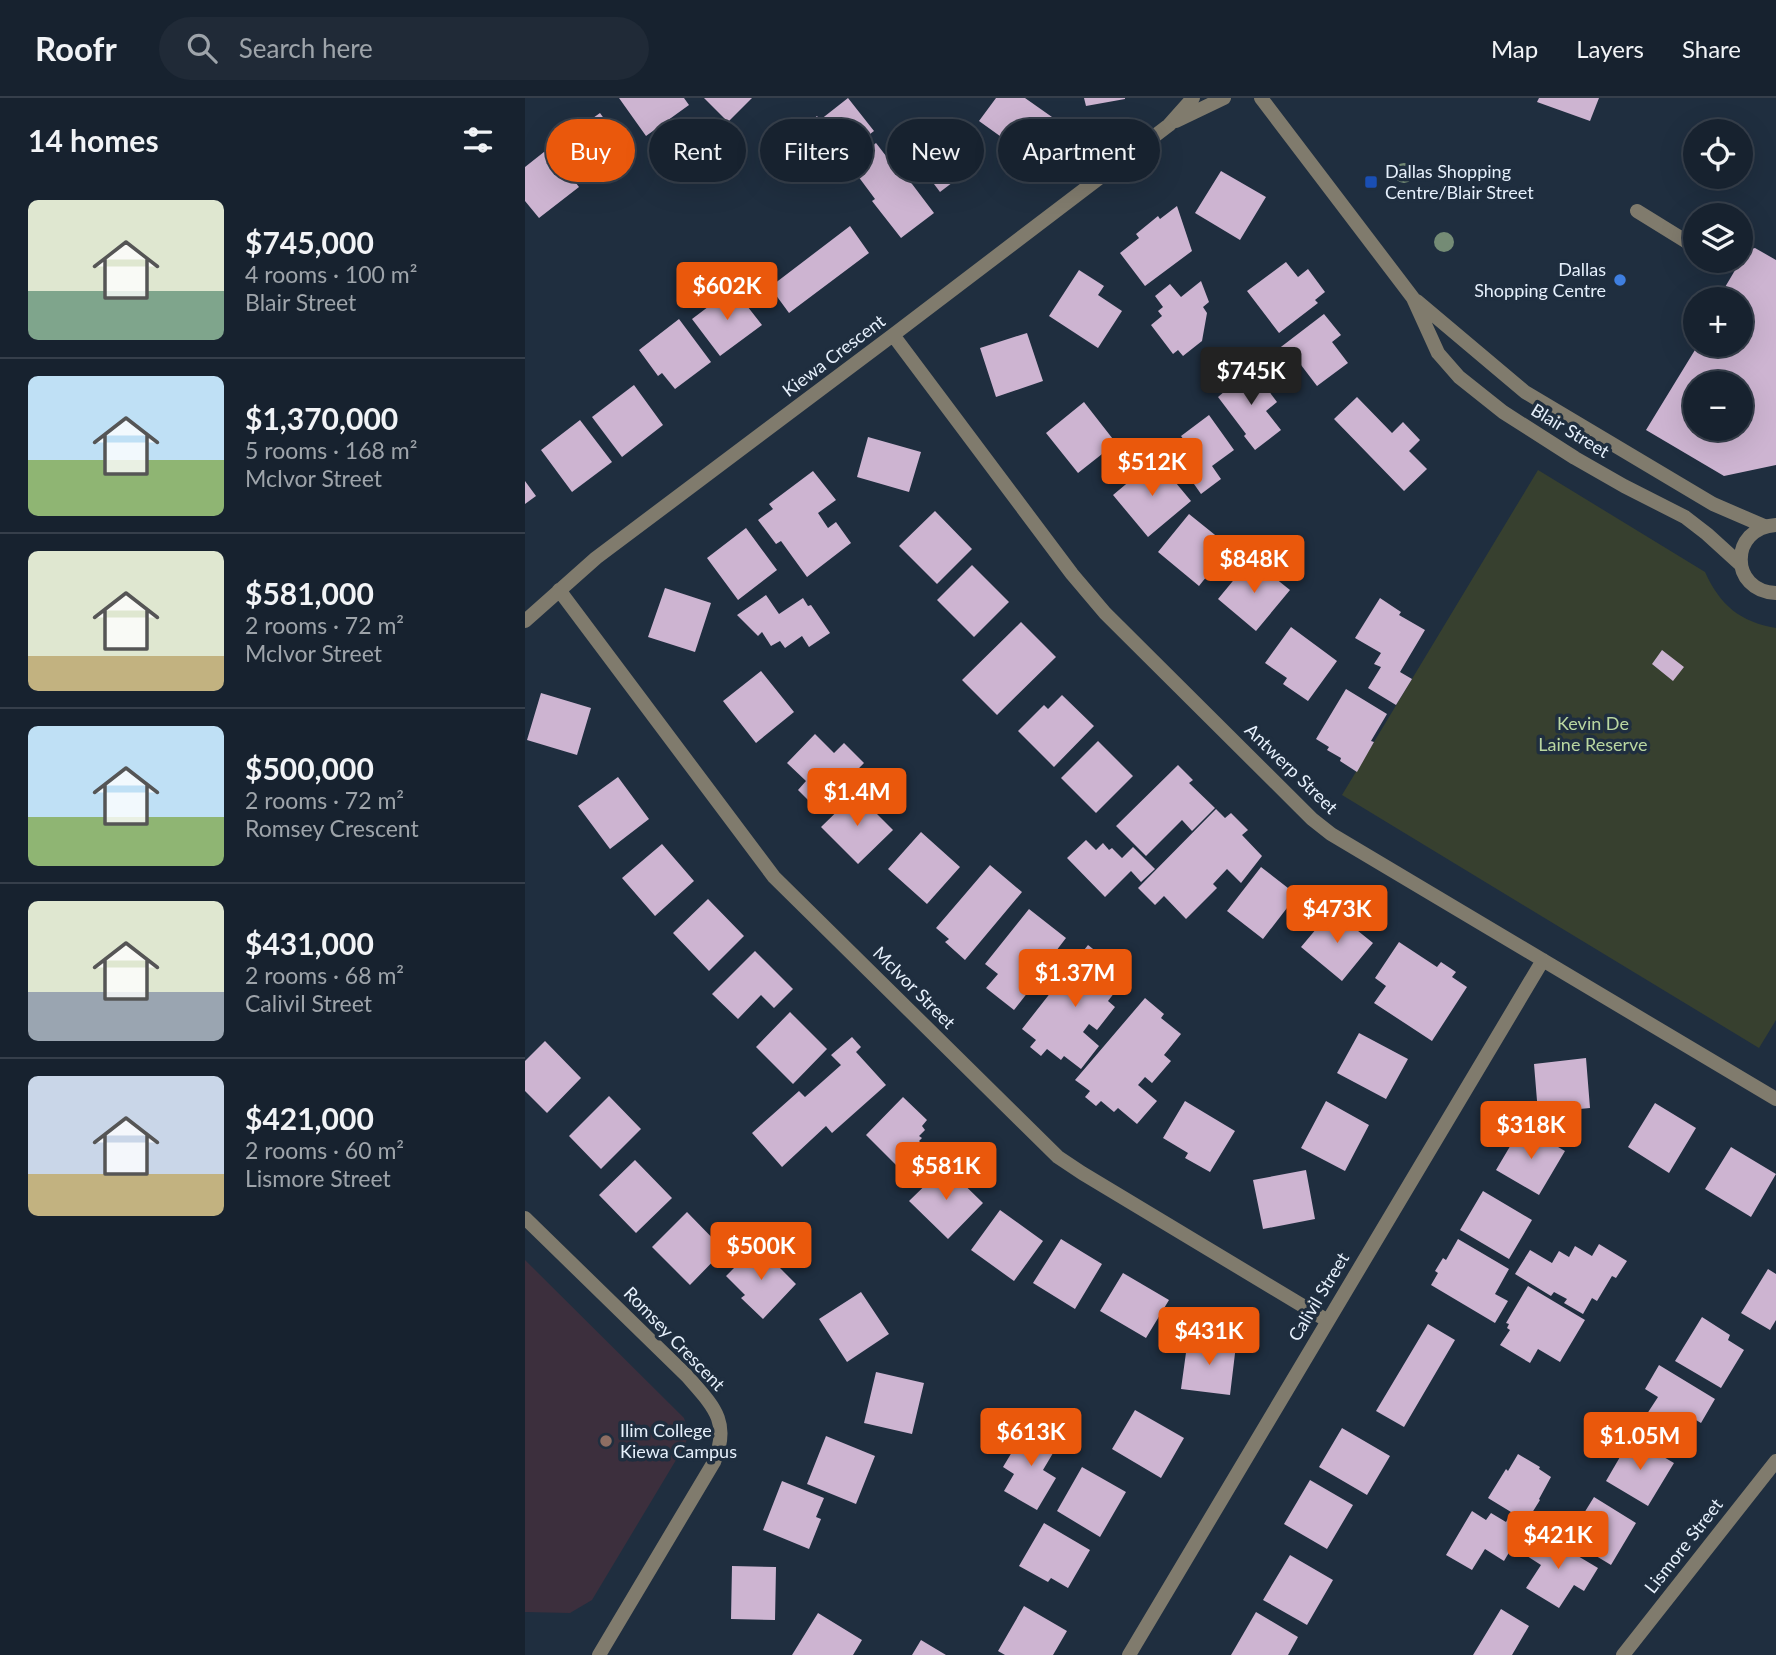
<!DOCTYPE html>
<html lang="en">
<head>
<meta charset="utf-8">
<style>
	:root { --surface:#17222f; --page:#202a37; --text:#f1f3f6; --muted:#9ea4aa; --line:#363f4b; --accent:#ea580c }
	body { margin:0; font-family:Lato,sans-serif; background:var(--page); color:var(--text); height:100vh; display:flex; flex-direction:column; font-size:26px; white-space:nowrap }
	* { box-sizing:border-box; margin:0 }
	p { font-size:23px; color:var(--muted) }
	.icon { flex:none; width:38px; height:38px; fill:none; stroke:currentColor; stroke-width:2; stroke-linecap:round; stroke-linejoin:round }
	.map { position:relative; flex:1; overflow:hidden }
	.side { display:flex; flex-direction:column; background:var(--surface); width:525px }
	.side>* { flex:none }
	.guide { position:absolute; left:21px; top:21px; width:665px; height:63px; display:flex; gap:14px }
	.fabs { position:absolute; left:1158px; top:21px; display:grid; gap:14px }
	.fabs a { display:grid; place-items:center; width:70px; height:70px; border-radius:50%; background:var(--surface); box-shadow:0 7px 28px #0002,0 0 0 2px var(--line); font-size:35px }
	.price { position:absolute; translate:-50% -60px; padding:0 16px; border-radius:7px; background:var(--accent); color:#fff; font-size:23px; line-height:46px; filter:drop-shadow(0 2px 4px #0008) }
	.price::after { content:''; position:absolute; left:50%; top:42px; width:21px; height:16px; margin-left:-10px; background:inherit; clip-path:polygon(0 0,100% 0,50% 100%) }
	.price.current { background:#222; color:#fff }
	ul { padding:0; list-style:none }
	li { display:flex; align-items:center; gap:21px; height:175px; padding:0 28px }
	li+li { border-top:2px solid var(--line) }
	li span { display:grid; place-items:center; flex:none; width:196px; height:140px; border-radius:10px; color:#555 }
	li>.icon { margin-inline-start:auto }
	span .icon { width:84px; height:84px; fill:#fffc; stroke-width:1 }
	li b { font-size:30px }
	h2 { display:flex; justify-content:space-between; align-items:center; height:84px; padding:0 28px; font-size:30px }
	.chip { padding:0 24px; border-radius:32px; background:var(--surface); box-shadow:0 7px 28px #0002,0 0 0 2px var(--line); font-size:24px; line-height:63px }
	.chip.current { background:var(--accent); color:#fff }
	header { display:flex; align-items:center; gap:42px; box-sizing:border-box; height:98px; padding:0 35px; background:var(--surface); border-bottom:2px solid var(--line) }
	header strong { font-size:33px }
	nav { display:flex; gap:38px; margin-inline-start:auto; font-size:24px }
	.search { width:490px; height:63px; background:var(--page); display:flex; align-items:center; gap:18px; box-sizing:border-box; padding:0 24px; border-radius:38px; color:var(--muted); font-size:26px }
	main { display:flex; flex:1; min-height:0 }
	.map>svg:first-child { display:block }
</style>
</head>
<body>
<header>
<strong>Roofr</strong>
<div class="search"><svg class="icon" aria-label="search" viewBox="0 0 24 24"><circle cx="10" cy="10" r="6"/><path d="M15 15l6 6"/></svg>Search here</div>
<nav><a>Map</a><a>Layers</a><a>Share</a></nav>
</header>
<main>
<section class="side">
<h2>14 homes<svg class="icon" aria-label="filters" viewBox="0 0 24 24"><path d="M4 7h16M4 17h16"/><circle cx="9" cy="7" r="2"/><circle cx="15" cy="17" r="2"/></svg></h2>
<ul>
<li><span style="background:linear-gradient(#dfe7d0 65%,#7fa58c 0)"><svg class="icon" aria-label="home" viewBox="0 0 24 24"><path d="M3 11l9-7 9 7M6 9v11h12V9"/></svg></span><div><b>$745,000</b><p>4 rooms · 100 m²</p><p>Blair Street</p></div></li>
<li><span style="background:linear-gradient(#bfe0f5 60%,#8fb573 0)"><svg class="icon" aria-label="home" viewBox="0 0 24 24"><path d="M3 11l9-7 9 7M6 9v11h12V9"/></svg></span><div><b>$1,370,000</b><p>5 rooms · 168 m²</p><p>McIvor Street</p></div></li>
<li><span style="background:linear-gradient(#dfe7d0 75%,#c2b280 0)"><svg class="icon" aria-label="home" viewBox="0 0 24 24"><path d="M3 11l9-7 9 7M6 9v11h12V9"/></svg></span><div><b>$581,000</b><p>2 rooms · 72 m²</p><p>McIvor Street</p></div></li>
<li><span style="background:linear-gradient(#bfe0f5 65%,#8fb573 0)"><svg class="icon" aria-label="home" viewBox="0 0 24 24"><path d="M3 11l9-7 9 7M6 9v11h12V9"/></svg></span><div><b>$500,000</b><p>2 rooms · 72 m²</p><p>Romsey Crescent</p></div></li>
<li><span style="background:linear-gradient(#dfe7d0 65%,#9aa5b1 0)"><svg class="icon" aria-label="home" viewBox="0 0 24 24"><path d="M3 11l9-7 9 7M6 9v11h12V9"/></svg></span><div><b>$431,000</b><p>2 rooms · 68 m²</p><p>Calivil Street</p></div></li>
<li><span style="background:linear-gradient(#c9d6e8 70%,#c2b280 0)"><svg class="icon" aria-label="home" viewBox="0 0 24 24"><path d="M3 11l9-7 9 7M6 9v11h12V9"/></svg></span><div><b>$421,000</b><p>2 rooms · 60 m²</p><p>Lismore Street</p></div></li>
</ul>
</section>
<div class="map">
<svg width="1251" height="1557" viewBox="0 0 1251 1557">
	<rect width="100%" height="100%" fill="#1f2e3f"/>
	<!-- education -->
	<path fill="#3c2f3d" d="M0,1162L159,1320L162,1329L163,1338L160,1347L67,1502L45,1515L0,1514Z"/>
	<!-- green -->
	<path fill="#37402f" d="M1013,372L1180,474C1195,507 1215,524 1251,530V922L1234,950L817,697Z"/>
	<!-- building -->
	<path fill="#cdb4d1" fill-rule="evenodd" d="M94,0H159L164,7L121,38Z
		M179,0H227L203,24Z
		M323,0L349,33L320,55L311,44L294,56L275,31L292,18L295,22Z
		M471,0H500L527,19L500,56L454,23Z
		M559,0H600V1L561,8Z
		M1014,0H1074L1065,23L1012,4Z
		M75,15L106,58L67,86L37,42Z
		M427,22L457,62L415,94L385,54Z
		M351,45L378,80L381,78L409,115L376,140L347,103L350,101L324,66Z
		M24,50L54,89L14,120L0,103V69Z
		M696,73L741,99L715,142L670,115Z
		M652,108L667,153L620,188L595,155L614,140L611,136L633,118L635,121Z
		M325,128L344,155L264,215L245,189Z
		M1230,150L1251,162V367L1199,378L1121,332L1173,247H1216V201H1193L1222,152ZM1171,285H1216V331H1171Z
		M761,164L773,179L783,171L800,194L790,202L793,205L754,235L722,193Z
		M554,172L579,188L573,197L597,213L573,250L524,218Z
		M676,183L684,204L678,209L682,215L677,243L658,258L653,252L648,256L626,227L637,218L633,213L638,209L630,198L645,186L656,199Z
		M208,190L237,227L195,258L167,221Z
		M799,216L816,237L807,244L823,265L792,288L776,267L765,276L748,255Z
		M154,221L186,264L150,291L137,275L133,278L114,252Z
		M502,235L518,283L471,299L455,250Z
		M725,268L752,304L741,313L756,332L730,352L719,338L721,336L693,299L700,293L697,289Z
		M109,287L138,327L97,359L67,319Z
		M832,299L867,335L878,324L895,342L884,353L902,371L879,393L809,321Z
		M559,304L591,345L553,375L521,335Z
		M684,317L709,352L687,368L696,381L676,396L648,356L655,350L652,347L659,342L656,338Z
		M55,322L87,364L47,394L16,352Z
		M343,339L396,354L384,394L332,379Z
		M631,361L666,403L623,439L588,397Z
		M288,373L311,402L293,415L303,430L311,424L326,445L282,479L256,443L251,446L233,422L248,411L244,406Z
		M0,383L11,398L0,406Z
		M410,413L447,451L412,486L374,448Z
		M664,416L705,449L674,488L633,454Z
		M221,430L252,472L213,502L182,460Z
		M726,461L765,492L731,533L693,501Z
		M447,467L484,504L449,539L412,502Z
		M140,490L186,505L170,554L123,539Z
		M241,497L254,516L278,500L283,508L286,507L305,535L284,549L277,538L260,550L255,543L246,548L237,534L233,538L212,517Z
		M855,500L876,514L874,517L900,532L875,574L887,581L871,607L843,590L856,569L849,566L856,555L830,540Z
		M496,524L531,559L472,617L437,582Z
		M766,529L812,563L783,603L758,586L762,580L740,565Z
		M1137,552L1159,569L1148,583L1127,566Z
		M236,573L269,614L231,645L198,603Z
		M821,591L862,616L846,643L849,644L832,674L815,663L816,660L802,652L804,649L791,641Z
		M16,595L66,610L52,657L2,642Z
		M537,597L569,628L529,669L493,633L519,607L523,611Z
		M290,636L309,655L319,645L339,665L293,712L273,692L281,683L262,665Z
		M573,643L608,678L571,715L536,680Z
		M653,667L668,682L664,685L690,710L667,733L657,722L621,758L591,728Z
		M93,679L124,721L85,751L53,708Z
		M331,695L368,732L333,766L296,729Z
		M691,711L700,720L706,715L723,732L717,737L737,758L716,785L702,771L688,786L692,790L661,821L639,798L630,807L613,790Z
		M396,734L435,769L402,806L363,771Z
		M561,742L571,752L578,745L584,752L587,750L597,760L608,749L630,771L616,784L606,773L580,799L542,760Z
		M137,746L169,783L130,818L97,780Z
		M465,767L497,794L440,862L420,844L424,841L411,830Z
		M736,769L772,797L738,841L702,813Z
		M183,801L219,838L184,873L148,835Z
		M504,811L541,840L505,887L507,889L489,912L461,890L473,876L460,866Z
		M807,812L848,845L817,883L776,849Z
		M874,844L912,869L916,864L931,874L927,879L942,889L907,943L849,905L861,888L850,880Z
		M563,847L582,862L580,865L600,881L583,903L590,909L572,932L564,926L558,934L574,948L556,971L539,958L536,962L522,951L516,958L505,949L511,942L497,931Z
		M230,853L268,891L249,910L236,897L213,921L187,896Z
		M620,900L639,916L636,920L656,936L639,957L646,963L627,985L620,979L613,987L632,1003L612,1026L593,1010L589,1014L576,1003L571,1008L560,999L565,993L550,982Z
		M265,914L302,951L268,986L231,949Z
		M834,935L883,961L861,1001L812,975Z
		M327,939L336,949L331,954L361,987L307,1035L301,1028L257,1069L227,1035L274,993L280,999L316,967L306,957Z
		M20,943L56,980L22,1015L0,993V963Z
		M1061,960L1065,1010L1013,1015L1009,966Z
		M84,998L116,1031L76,1071L44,1038Z
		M378,999L402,1022L397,1028L400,1032L394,1038L397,1040L394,1043L401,1050L378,1074L341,1037Z
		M660,1003L710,1033L685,1074L660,1060L663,1055L638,1040Z
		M801,1003L844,1027L820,1073L776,1050Z
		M1130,1005L1171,1030L1144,1075L1103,1049Z
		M997,1028L1040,1053L1014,1097L971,1072Z
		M1206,1049L1251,1076L1226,1119L1180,1091Z
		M110,1062L147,1100L111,1135L74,1097Z
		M420,1068L458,1105L423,1141L384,1103Z
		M781,1072L790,1121L738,1131L728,1082Z
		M958,1093L1007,1122L984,1161L935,1132Z
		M475,1112L518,1143L489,1183L446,1152Z
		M162,1114L199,1152L165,1187L127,1149Z
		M536,1141L577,1166L550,1211L508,1185Z
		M933,1141L984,1171L970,1196L983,1203L970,1225L906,1187L913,1175L910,1173L918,1160L921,1162Z
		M1074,1146L1102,1163L1091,1180L1087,1178L1072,1203L1067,1200L1058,1216L1039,1205L1042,1201L1029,1194L1026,1198L990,1176L1005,1152L1027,1165L1034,1153L1044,1159L1050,1148L1067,1158Z
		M232,1147L271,1186L238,1221L216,1200L220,1197L201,1178Z
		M1243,1171L1251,1176V1222L1245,1232L1216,1215Z
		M598,1175L644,1202L621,1240L575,1213Z
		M1003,1188L1060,1222L1035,1264L1013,1251L1005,1265L975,1247L985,1232L982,1230L984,1226L981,1225Z
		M336,1194L364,1236L322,1264L294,1221Z
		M1177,1219L1205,1237L1203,1242L1219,1252L1196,1290L1150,1263Z
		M903,1226L930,1242L879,1329L851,1313Z
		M663,1240L711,1247L705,1297L656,1291Z
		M1134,1267L1190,1301L1176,1325L1166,1319L1153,1343L1118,1322L1133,1299L1120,1291Z
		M351,1274L399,1285L387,1336L339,1325Z
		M610,1312L659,1340L636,1380L587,1351Z
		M510,1326L528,1337L523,1346L531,1350L518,1372L531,1380L512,1412L479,1393L489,1376L478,1369L499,1334L503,1337Z
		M817,1330L865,1358L842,1397L794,1369Z
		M301,1338L350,1358L331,1406L282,1386Z
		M1106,1340L1149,1365L1123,1408L1081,1383Z
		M993,1356L1015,1369L1014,1371L1026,1379L1014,1401L1015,1402L1002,1423L991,1417L1002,1424L979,1463L960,1451L947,1472L921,1457L947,1413L961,1422L966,1415L981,1424L986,1414L963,1400L981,1371L983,1373Z
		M557,1369L601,1394L575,1439L532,1413Z
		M785,1382L828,1407L802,1451L759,1426Z
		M257,1383L299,1400L291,1419L296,1421L284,1451L238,1432Z
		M1069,1399L1111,1425L1086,1467L1043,1441Z
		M519,1425L565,1452L543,1490L526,1480L523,1484L494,1468Z
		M1016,1436L1073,1470L1059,1493L1049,1487L1034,1510L1001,1490L1016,1467L1002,1458Z
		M765,1457L808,1482L782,1527L738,1502Z
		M207,1468L251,1469L250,1522L206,1521Z
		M499,1508L542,1533L528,1557H480L473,1553Z
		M976,1511L1004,1528L987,1557H948Z
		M731,1514L773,1539L763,1557H706Z
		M293,1515L337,1542L328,1557H267Z
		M396,1542L421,1557H387Z"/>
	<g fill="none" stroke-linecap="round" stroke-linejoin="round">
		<!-- service -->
		<path stroke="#807b6d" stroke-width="14" d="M1112,113L1167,147"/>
		<!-- minor -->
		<path stroke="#807b6d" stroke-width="14" d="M651,23L699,0
			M368,237L547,476L580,515L787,721L806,736L1251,1001
			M34,492L249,779L533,1059L557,1075L803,1223
			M0,523L71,460L368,237L644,27L668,0
			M0,1120L162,1278C188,1308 206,1323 189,1364L74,1557
			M604,1557L1018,862"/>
		<!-- tertiary -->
		<path stroke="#807b6d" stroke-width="14" d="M736,0L888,200L913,255L934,279L978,314L1050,360L1099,388L1160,419L1182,436L1215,466
			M892,203L1000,294L1188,406L1239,428
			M1251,427C1204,430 1204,493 1251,495
			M1098,1557L1251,1363"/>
	</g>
	<!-- trees -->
	<g fill="#748b75">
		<circle cx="879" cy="75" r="10"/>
		<circle cx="919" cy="144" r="10"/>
	</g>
	<!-- markers -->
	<rect fill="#1a4fb4" stroke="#1f2e3f" stroke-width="2.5" x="839" y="77" width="14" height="14" rx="3.5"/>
	<circle fill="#3f7fe0" stroke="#1f2e3f" stroke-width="2.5" cx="1095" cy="182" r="7"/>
	<circle fill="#8d6e63" stroke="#1f2e3f" stroke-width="2.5" cx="81" cy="1343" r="7"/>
	<g text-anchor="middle" stroke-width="7" stroke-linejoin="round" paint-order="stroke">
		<!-- poi labels -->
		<g font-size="18" fill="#e6f0fc" stroke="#1f2e3f" text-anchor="start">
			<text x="860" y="80">Dallas Shopping<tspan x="860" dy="21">Centre/Blair Street</tspan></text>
			<text x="1081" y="178" text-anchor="end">Dallas<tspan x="1081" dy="21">Shopping Centre</tspan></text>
			<text x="95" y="1339">Ilim College<tspan x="95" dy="21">Kiewa Campus</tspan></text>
		</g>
		<!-- street labels -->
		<g font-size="18" fill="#e6f0fc" stroke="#1f2e3f">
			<text transform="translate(309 258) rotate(-37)" y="6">Kiewa Crescent</text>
			<text transform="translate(1045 333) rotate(31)" y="6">Blair Street</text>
			<text transform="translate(766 671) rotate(44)" y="6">Antwerp Street</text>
			<text transform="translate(389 890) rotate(45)" y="6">McIvor Street</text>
			<text transform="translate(794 1199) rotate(-59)" y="6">Calivil Street</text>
			<text transform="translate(149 1241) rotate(46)" y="6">Romsey Crescent</text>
			<text transform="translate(1159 1448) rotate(-52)" y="6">Lismore Street</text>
		</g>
		<!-- park labels -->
		<g font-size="18" fill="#bad7a1" stroke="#1f2e3f">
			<text x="1068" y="632">Kevin De<tspan x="1068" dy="21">Laine Reserve</tspan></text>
		</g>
	</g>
</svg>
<div class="fabs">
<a><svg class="icon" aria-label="locate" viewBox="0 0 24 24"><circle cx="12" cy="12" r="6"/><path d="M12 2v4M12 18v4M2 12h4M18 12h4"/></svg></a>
<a><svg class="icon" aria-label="layers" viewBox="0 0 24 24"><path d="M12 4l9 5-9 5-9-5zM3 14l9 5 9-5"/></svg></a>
<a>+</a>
<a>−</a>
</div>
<b class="price" style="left:202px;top:224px">$602K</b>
<b class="price current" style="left:726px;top:309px">$745K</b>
<b class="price" style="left:627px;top:400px">$512K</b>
<b class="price" style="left:729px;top:497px">$848K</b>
<b class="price" style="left:332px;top:730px">$1.4M</b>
<b class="price" style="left:812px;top:847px">$473K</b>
<b class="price" style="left:550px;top:911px">$1.37M</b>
<b class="price" style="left:1006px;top:1063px">$318K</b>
<b class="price" style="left:421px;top:1104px">$581K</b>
<b class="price" style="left:236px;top:1184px">$500K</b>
<b class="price" style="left:684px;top:1269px">$431K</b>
<b class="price" style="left:506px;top:1370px">$613K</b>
<b class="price" style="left:1115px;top:1374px">$1.05M</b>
<b class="price" style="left:1033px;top:1473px">$421K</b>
<div class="guide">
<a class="chip current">Buy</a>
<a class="chip">Rent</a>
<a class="chip">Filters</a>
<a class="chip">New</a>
<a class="chip">Apartment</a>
</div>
</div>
</main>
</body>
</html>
